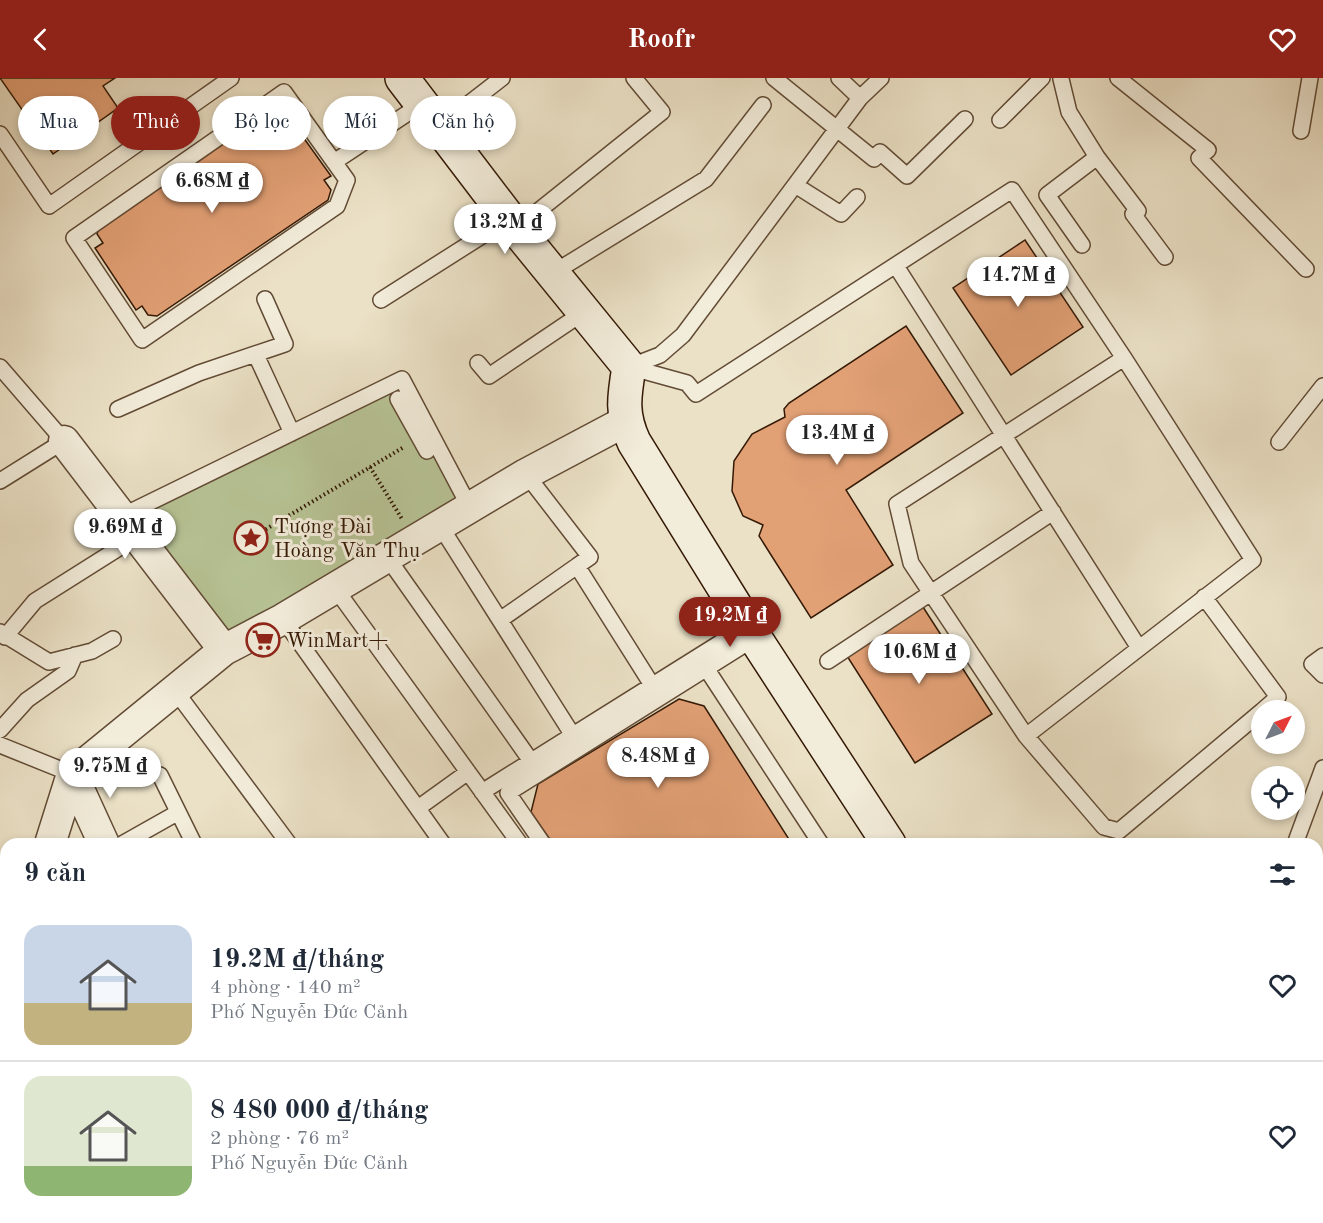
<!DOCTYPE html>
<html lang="vi">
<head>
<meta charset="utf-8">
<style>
	:root { --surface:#fff; --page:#f2f2f3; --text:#1f2937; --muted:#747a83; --line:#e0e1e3; --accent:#8f2418 }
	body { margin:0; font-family:"Old Standard TT",serif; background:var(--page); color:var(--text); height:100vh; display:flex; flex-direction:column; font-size:22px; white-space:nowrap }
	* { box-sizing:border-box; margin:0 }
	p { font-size:20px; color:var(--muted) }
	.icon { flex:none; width:33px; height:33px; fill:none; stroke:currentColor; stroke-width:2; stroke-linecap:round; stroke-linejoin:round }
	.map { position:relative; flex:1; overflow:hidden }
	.drawer { position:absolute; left:0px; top:760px; width:1323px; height:386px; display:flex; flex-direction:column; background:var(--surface); border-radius:18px 18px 0 0; box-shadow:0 3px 9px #0003 }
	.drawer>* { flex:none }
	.hud { position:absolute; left:18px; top:18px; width:600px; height:54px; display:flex; gap:12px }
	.needle { width:39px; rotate:48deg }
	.tools { position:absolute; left:1251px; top:622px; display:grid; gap:12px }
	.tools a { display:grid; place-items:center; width:54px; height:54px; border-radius:50%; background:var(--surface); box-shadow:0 3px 9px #0003; font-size:30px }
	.price { position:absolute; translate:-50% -51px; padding:0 14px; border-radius:21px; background:#fff; color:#222; font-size:20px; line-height:39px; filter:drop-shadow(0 2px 3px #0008) }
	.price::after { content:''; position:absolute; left:50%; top:36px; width:18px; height:14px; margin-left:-9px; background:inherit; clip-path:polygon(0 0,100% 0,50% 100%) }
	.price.selected { background:var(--accent); color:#fff }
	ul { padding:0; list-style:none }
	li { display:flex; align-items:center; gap:18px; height:150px; padding:0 24px }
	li+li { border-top:2px solid var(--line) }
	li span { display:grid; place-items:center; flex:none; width:168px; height:120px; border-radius:18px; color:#555 }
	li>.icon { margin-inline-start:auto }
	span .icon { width:72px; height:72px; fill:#fffc; stroke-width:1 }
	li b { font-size:26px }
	h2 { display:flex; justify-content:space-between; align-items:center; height:72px; padding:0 24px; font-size:26px }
	.pill { padding:0 21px; border-radius:27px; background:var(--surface); box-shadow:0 3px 9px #0003; font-size:21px; line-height:54px }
	.pill.selected { background:var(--accent); color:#fff }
	header { display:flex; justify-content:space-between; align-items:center; height:78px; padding:0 24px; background:var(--accent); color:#fff; font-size:27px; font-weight:600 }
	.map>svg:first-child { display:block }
</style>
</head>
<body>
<header><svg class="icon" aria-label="back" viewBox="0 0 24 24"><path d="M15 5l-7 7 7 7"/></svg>Roofr<svg class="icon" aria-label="heart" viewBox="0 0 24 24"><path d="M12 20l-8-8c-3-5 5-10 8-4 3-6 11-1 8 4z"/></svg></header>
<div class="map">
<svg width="1323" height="1145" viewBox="0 0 1323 1145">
	<rect width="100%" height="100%" fill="#ebe1c6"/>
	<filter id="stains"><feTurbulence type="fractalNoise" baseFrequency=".00333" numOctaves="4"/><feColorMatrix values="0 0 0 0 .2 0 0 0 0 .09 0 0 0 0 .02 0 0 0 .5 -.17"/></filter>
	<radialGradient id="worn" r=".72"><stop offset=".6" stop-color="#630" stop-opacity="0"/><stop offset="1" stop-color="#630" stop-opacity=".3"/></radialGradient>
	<!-- green -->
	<path fill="#b7c395" stroke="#766e4d" stroke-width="1.5" d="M399,307L465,427L224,567L128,441Z"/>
	<!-- building -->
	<path fill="#e2a075" stroke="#341905" stroke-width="1.5" d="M0,0H115L103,8L118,30L53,76Z
		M267,37L279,39L286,50L293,45L331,98L324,102L331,112L328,122L157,238L148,237L142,228L136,232L95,170L103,165L97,156L101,144Z
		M1025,162L1083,249L1011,297L953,210Z
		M906,248L963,335L846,412L893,487L811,540L759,458L763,447L743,438L732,413L734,383L752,356L785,339L784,331L789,325Z
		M923,529L992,636L915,685L847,578Z
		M679,621L704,628L792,766H553L531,734L538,706Z"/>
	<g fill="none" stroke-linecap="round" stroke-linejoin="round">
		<!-- lane casing -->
		<g stroke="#624b35" stroke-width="18">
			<path id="lane" d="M774,0L874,81L880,74L907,98L965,41
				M839,0L860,20
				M1118,0L1208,72L1199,80L1306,191
				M1061,1L1069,34L1097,79L1138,133L1133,136L1165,179
				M284,14L347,102L337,128L142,262L74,160Z
				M1000,42L1042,0
				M440,48L502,0
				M1301,53L1310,0
				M0,56L49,128L231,0
				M334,84L423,25
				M795,107L841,136L857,119
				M517,150L662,34L634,0
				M1082,167L1047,117L1097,79
				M896,188L1139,570
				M553,195L706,101L763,27
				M381,222L510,140
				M256,277L292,355
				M1124,280L897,426L911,485L1026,658L1104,749L1119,753L1262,633
				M478,285L489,298L584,234
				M0,289L64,363L0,403
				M629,289L687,305L696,316L1012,112L1124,280L1253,482L1026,658
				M629,289L660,277L683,257L860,20L881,0
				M398,321L427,373
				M118,331L199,295L285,266L265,221
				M1279,364L1323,308
				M526,396L590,479L577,488L652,607
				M122,438L402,301L469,428
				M439,446L572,656
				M387,479L531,683
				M335,510L520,766
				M1204,519L1278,619L1262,633
				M283,541L443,766
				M500,542L577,488
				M0,554L49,584L92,573L113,561
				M5,559L35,523L138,458
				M1323,578L1312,586L1323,597
				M828,583L1053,434
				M706,590L821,766
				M174,611L289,766
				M0,652L27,622L68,593L75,577
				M0,667L72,696
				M160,697L194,766
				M482,714L747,548
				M418,730L468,694
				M122,766L177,735
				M543,766L508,715L755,560
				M1295,766L1323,690
				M1317,847L1323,853
				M0,867L6,866
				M9,1140L8,1144L12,1145
				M159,1140L163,1145
				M988,1140L992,1145
				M1193,1140L1197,1145
				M1256,1140L1259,1145
				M745,1145L752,1140"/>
		</g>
		<!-- street casing -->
		<g stroke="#624b35" stroke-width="33">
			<path id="street" d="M64,363L224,572
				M72,696L104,766
				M50,766L72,696L224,572L283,541L526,396L624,344
				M0,1017L6,1014
				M326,1140L329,1145"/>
		</g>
		<!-- secondary casing -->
		<g stroke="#341905" stroke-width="36">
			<path id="secondary" d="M402,0L523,159L629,289C624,319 621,336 634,364L755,560L889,766
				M1117,1140L1120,1145"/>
		</g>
		<!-- path -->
		<path stroke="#341905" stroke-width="4" stroke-dasharray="1.5 3" stroke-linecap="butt" d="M370,389L402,441
			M254,449L261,462L248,470L240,457Z
			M258,456L404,369"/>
		<!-- lane -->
		<use href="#lane" stroke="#f2ecda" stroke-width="15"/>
		<!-- street -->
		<use href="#street" stroke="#f2ecda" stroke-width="30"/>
		<!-- secondary -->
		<use href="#secondary" stroke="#f2ecda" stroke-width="33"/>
	</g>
	<!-- icons -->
	<defs>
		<g id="sight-ring" transform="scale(1.725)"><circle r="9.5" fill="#f2ecda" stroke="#8f2418" stroke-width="1.5"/><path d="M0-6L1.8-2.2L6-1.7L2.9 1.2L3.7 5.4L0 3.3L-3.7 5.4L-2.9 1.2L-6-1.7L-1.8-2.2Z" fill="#8f2418"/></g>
		<g id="supermarket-ring" transform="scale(1.725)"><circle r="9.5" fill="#f2ecda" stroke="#8f2418" stroke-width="1.5"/><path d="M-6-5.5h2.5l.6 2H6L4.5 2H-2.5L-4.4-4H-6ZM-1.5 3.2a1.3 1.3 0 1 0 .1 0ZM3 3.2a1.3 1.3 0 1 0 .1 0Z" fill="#8f2418"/></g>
	</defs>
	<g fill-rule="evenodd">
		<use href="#sight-ring" x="251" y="460"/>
		<use href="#supermarket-ring" x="263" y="562"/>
	</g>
	<g text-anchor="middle" stroke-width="6" stroke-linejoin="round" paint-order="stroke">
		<!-- poi labels -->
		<g font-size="21" fill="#341905" stroke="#f2ecda" text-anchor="start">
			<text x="274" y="455">Tượng Đài<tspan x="274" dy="24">Hoàng Văn Thụ</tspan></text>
			<text x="286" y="569">WinMart+</text>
		</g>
	</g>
	<rect width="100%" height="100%" filter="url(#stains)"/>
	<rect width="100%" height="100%" fill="url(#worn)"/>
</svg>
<div class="tools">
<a><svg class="needle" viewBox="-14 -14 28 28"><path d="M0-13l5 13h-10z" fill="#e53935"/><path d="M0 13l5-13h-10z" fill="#747a83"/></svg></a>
<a><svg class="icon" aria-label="locate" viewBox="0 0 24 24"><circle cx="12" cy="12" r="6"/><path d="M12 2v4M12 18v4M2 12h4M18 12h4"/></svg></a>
</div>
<b class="price" style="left:212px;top:136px">6.68M ₫</b>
<b class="price" style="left:505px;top:177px">13.2M ₫</b>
<b class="price" style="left:1018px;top:230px">14.7M ₫</b>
<b class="price" style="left:837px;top:388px">13.4M ₫</b>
<b class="price" style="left:125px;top:482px">9.69M ₫</b>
<b class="price selected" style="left:730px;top:570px">19.2M ₫</b>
<b class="price" style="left:919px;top:607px">10.6M ₫</b>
<b class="price" style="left:658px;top:711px">8.48M ₫</b>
<b class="price" style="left:110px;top:721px">9.75M ₫</b>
<div class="hud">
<a class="pill">Mua</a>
<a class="pill selected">Thuê</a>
<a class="pill">Bộ lọc</a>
<a class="pill">Mới</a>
<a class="pill">Căn hộ</a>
</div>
<section class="drawer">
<h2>9 căn<svg class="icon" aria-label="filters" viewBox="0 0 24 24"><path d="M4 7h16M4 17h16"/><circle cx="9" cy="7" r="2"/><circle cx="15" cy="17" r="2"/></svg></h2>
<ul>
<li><span style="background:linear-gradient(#c9d6e8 65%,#c2b280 0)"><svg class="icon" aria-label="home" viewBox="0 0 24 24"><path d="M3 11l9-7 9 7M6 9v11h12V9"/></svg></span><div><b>19.2M ₫/tháng</b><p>4 phòng · 140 m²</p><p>Phố Nguyễn Đức Cảnh</p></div><svg class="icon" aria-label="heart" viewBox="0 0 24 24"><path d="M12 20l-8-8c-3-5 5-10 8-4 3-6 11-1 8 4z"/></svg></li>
<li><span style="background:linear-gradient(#dfe7d0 75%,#8fb573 0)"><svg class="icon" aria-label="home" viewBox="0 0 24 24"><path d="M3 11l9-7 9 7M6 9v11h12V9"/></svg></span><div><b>8 480 000 ₫/tháng</b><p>2 phòng · 76 m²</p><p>Phố Nguyễn Đức Cảnh</p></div><svg class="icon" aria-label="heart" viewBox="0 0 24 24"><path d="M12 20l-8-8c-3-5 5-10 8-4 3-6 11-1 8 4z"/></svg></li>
</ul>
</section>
</div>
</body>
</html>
